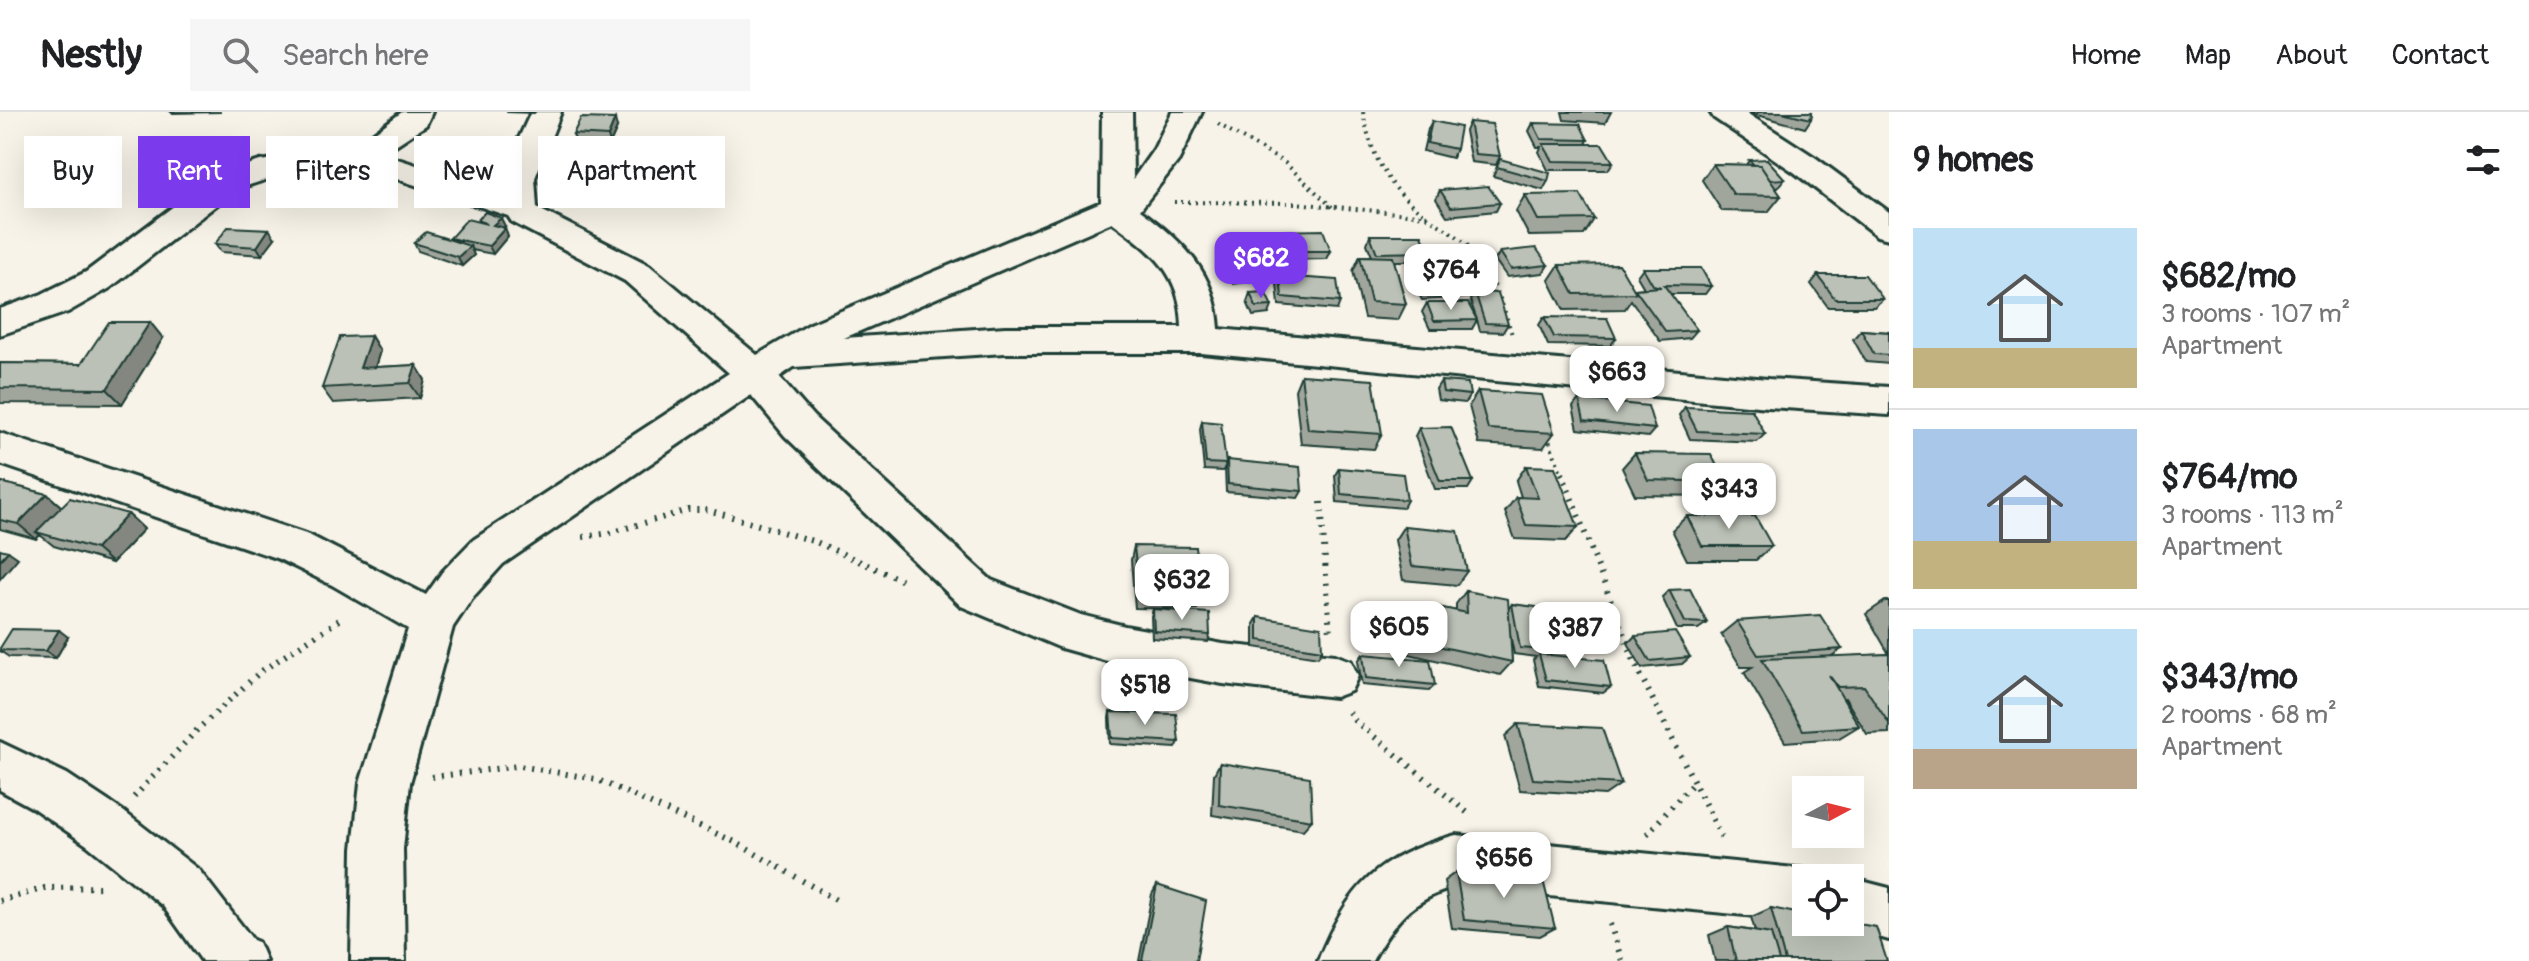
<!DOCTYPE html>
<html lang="en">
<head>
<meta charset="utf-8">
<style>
	:root { --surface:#fff; --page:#f6f6f6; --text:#202124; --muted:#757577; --line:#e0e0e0; --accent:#7c3aed }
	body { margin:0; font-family:Pangolin,sans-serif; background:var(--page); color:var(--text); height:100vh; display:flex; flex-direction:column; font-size:30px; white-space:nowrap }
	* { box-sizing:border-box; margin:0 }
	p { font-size:26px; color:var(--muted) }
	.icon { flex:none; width:44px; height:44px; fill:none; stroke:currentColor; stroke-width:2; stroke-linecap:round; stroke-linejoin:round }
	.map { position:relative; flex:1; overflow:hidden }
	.side { display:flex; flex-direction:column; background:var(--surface); width:640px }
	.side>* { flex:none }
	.top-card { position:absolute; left:24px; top:24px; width:760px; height:72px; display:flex; gap:16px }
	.needle { width:52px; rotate:83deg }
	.controls { position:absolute; left:1792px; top:664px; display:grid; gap:16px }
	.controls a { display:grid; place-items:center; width:72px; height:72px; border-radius:0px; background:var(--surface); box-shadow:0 8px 32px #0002; font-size:40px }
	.price { position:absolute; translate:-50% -68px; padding:0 18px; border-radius:16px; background:#fff; color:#222; font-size:26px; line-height:52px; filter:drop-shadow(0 2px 4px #0008) }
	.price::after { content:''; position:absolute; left:50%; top:48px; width:24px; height:18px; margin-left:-12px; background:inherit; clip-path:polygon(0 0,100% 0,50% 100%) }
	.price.active { background:var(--accent); color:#fff }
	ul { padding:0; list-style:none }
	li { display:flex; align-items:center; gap:24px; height:200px; padding:0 24px }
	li+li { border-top:2px solid var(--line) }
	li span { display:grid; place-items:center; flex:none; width:224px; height:160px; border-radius:0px; color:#555 }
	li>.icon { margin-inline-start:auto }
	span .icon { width:96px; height:96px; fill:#fffc; stroke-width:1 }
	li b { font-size:34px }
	h2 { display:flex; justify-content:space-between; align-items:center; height:96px; padding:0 24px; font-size:34px }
	.chip { padding:0 28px; border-radius:0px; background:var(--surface); box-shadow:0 8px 32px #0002; font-size:28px; line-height:72px }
	.chip.active { background:var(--accent); color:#fff }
	header { display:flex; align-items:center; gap:48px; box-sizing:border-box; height:112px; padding:0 40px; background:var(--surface); border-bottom:2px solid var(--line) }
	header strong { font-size:38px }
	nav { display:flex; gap:44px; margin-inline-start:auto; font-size:28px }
	.search { width:560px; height:72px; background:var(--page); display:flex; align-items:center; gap:20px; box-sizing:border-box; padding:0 28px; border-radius:0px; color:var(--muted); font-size:30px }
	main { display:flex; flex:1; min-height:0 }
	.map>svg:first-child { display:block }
</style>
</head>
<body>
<header>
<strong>Nestly</strong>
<div class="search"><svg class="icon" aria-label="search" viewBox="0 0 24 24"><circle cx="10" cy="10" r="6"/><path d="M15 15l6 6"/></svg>Search here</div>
<nav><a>Home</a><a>Map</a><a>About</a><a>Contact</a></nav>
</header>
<main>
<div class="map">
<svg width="1889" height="849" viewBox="0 0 1889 849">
	<rect width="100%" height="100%" fill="#f7f3e8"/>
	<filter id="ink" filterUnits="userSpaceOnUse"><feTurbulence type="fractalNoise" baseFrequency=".0125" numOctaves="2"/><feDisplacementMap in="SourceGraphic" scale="16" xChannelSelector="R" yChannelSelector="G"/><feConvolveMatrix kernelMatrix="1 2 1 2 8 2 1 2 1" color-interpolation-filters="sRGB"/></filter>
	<g filter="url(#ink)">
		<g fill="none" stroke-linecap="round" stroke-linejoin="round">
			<!-- street casing -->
			<g stroke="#1f3d34" stroke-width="6">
				<path id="street" d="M402,0H432L426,13L382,42L501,80L507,52L531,0H561L535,66L537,96L649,153L757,243L810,212L1101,90L1102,0H1132L1133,67L1154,37L1172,0H1202L1179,48L1140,98C1183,129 1216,161 1219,217L1768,267L1889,275V303L1768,295L1201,241H1005L794,255L779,265L813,304L991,468L1081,503L1125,514L1223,532L1335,543L1351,549L1358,564L1351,579L1335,585L1223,572L1125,554L1061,536L961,494L785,324L751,283L503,452L473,485L453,515L410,671L403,737L405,849H351L353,737L360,671L408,517L332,473L279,447L0,352V321L309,423L426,483L443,459L473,428L729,261L625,169L512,110L508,104L358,54L265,68L237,77L110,176L68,200L0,223V197L42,182L86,160L215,63L260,49L355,35ZM1112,110C1153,140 1181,161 1182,215H1005L844,226Z
					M1710,0H1745L1816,46L1889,100V127L1877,124L1794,60L1714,6Z
					M0,630L67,662L123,699L199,758L253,828L258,830L266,849H202L163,794L87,733L33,696L0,678Z
					M1456,723L1806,757L1825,766H1806V809L1456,775C1412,787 1394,809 1372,849H1318C1349,773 1377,745 1456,723Z
					M1849,766H1850L1889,776V828L1831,811L1850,810Z"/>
			</g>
			<!-- path-far1 -->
			<path stroke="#1f3d34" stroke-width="4" stroke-dasharray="2 5" stroke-linecap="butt" d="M1363,0C1371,46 1390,79 1429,106C1443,116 1458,123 1469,135C1492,159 1503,192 1512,223
				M1218,12L1285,51L1332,95
				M1174,90L1295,91L1427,104
				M1547,323L1562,363"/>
			<!-- path -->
			<path stroke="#1f3d34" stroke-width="6" stroke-dasharray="2 7" stroke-linecap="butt" d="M1562,361L1635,552L1723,728
				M1321,390L1330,521
				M583,425L610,421L688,398H708L816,430L901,468
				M1349,600L1355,609L1469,702
				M432,665L519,654L596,667L735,730L836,788
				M134,685L197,618L260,560L344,505
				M1647,722L1694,670
				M0,789L45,776L105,775
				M1610,812L1622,849"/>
			<!-- street -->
			<use href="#street" fill="#f7f3e8" fill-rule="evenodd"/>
		</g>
		<!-- wall -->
		<path fill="#a1a69d" stroke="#1f3d34" stroke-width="2" d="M171,0H221L172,1Z
			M506,0H535L534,1Z
			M1562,0H1611L1605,11L1564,8Z
			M1746,0H1812L1811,7L1805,16Z
			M1432,9L1456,37L1452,46L1423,39L1428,17Z
			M1469,10L1500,44L1496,53L1471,50L1465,19Z
			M1533,11L1588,28L1586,32L1613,50L1608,58H1548L1539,40L1541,35H1537L1529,19Z
			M617,16L610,32L576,31L573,22Z
			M478,31L481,39L474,49L462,47L458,39Z
			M1500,47L1548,69L1543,78L1493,64Z
			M1749,48L1785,67L1778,76H1775L1781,84L1768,100L1722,99L1702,68L1713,52L1746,53Z
			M511,59L514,68L498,84L454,74L451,65Z
			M1440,78L1500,91L1496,99L1447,104L1436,87Z
			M1525,83L1594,107L1584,123L1529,124L1516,99Z
			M478,108L505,114L504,115L505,116L508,124L493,142L471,138L474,143L462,154L418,139L414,131L452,129L450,126L479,110Z
			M1276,119L1331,139L1327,147L1280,148L1273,127Z
			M1370,123L1429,140L1425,149H1394L1406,192L1398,208L1364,206L1353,159L1360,144H1372L1367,132Z
			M275,126L262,143L221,140L215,132Z
			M1500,140L1548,153L1543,161L1507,165L1495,148Z
			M1230,152L1256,161L1253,169L1233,172L1227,160Z
			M1559,153L1634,178L1635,177L1644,176L1637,164L1643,156L1711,174L1705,182H1670L1697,218L1690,226L1660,229L1631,188L1625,197L1564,198L1549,168Z
			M1417,163L1474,177L1469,185L1422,188L1413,171Z
			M1818,163L1883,187L1874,195H1828L1811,172Z
			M1280,164L1340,190L1337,198L1279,193L1277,172Z
			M1475,180L1508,212L1503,220L1480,219L1477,208L1472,217H1430L1422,200L1427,191L1477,208L1470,188Z
			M1250,181L1272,194L1269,202L1253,204L1247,190Z
			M1544,205L1616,226L1610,234L1548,233L1539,213Z
			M1861,218L1889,220V252L1866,250L1853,227Z
			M371,224L380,239L375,255L416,253L425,268L420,286L333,291L322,276Z
			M163,226L122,292L0,291V251L81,252Z
			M1301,263L1382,322L1374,337L1301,332L1295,278Z
			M1441,269L1470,283L1465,291L1438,288L1436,277Z
			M1478,279L1554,321L1543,336L1479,332L1469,294Z
			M1579,287L1655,317L1648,325L1578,317L1573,295Z
			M1685,295L1765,322L1757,330L1690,327L1679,303Z
			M1202,309L1226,352L1223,359L1204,358L1200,317Z
			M1419,316L1473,369L1468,377H1435L1415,324Z
			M1635,341L1725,370L1711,384L1635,383L1622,356Z
			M1227,348L1302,379L1298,386L1226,380L1225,356Z
			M1526,354L1578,415L1566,429L1515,427L1505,400L1516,385H1521L1516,369Z
			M1339,356L1407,388L1403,396L1337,390L1335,363Z
			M0,370L47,382L62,395L128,402L144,417L112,451L54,434L40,423L36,427L0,417Z
			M1687,404L1772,434L1756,448H1687L1672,418Z
			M1404,414L1467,459L1457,473L1403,468L1395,428Z
			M1134,434L1202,483L1197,497L1135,496L1131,448Z
			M1669,478L1707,511L1698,517H1677L1662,485Z
			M1466,479L1509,496L1512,492L1544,538L1541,542L1611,575L1603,581L1539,574L1533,548L1536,545L1514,542L1510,522L1512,550L1500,563L1409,542V504L1419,491L1456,499V492Z
			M1885,489H1889V621L1867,622L1845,586H1843L1859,614L1839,626L1785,630L1744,560L1752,555H1741L1721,522L1737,509L1842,537L1830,545L1889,542L1866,502Z
			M1153,497L1210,523L1208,530L1152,526L1151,504Z
			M1258,505L1322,538L1318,545L1254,535V512Z
			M1635,524L1690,545L1682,552L1642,556L1628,531Z
			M68,525L56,546L9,545L0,539V536Z
			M1363,542L1435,573L1429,579L1362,573L1358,549Z
			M1110,600L1179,630L1176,636L1110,632L1109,606Z
			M1518,612L1621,672L1605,683L1520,678L1505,624Z
			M1220,651L1312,708L1303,718L1212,703L1214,662Z
			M1456,760L1555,816L1540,824L1452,816L1444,769Z
			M1157,773L1196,849H1139L1152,782Z
			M1771,796L1887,849H1715L1709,823L1728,815L1755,819L1751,805Z"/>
		<!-- shaded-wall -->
		<path fill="#83877f" stroke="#1f3d34" stroke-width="2" d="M615,7L617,16L610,32L608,24Z
			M478,31L481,39L474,49L470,41Z
			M511,59L514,68L498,84L495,76Z
			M501,106L505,114L497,121L493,113Z
			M505,116L508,124L493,142L489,134Z
			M269,117L275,126L262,143L257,135Z
			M470,134L474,143L462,154L458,145Z
			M150,210L163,226L122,292L107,277Z
			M371,224L380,239L370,271L360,256Z
			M416,253L425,268L420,286L410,271Z
			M47,382L64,397L36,420L40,423L36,427L18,412Z
			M128,402L144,417L112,451L96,437Z
			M8,439L18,446L0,467V448Z
			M59,518L68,525L56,546L46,539Z"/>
		<!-- building -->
		<path fill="#bbc1b6" stroke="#1f3d34" stroke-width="2" d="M1782,0H1812L1811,7Z
			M581,6L615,7L608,24L573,22Z
			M1432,9L1460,15L1456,37L1427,31Z
			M1469,10L1492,12L1500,44L1475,42Z
			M1533,11L1580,12L1588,28L1541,27Z
			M466,29L478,31L470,41L458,39Z
			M1543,32H1602L1613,50L1553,49Z
			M1500,47L1550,61L1548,69L1497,55Z
			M1767,47L1785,67L1770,68L1760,53H1754L1749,48Z
			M467,49L511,59L495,76L451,65Z
			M1713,52L1760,53L1781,84L1734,83Z
			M1488,74L1500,91L1451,95L1440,78Z
			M1580,82L1594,107L1538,108L1525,83Z
			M485,100L501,106L493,113L505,116L489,134L450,126L467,107L487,112L478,108Z
			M228,115L269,117L257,135L215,132Z
			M1323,118L1331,139H1283L1276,119Z
			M426,120L470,134L458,145L414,131Z
			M1370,123H1422L1429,140L1377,141Z
			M1536,136L1548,153L1511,157L1500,140Z
			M1360,144L1393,145L1406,192L1371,190Z
			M1250,149L1256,161L1235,163L1230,152Z
			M1619,152L1636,181L1574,182L1559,153Z
			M1643,156H1701L1711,174L1664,173L1697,218L1666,220L1635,177L1661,175L1653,173Z
			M1464,159L1474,177L1426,180L1417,163Z
			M1818,163H1865L1883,187H1835Z
			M1280,164L1337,168L1340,190L1282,185Z
			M1265,180L1272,194L1256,195L1250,181Z
			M1475,180L1498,181L1508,212L1485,211Z
			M1427,191H1468L1477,208L1434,209Z
			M1544,205L1607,206L1616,226L1554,225Z
			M109,210H150L107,277L0,276V251L81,252Z
			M1861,218L1889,220V243L1874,242Z
			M371,224L360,256L416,253L410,271L322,276L340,225Z
			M1301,263L1373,268L1382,322L1308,317Z
			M1441,269L1468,271L1470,283L1443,280Z
			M1478,279L1542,283L1554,321L1488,317Z
			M1579,287L1648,294L1655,317L1584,309Z
			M1685,295L1752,298L1765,322L1697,319Z
			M1202,309L1221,311L1226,352L1206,351Z
			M1451,315L1473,369H1440L1419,316Z
			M1635,341L1711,342L1725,370L1648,368Z
			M1227,348L1300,355L1302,379L1228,372Z
			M1526,354L1555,355L1578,415L1526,413L1516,385L1538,386Z
			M1339,356L1403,362L1407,388L1341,382Z
			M0,370L47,382L18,412L0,408Z
			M70,386L128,402L96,437L36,420Z
			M1687,404H1755L1772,434H1702Z
			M1404,414L1458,419L1467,459L1412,454Z
			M1134,434L1195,435L1202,483L1139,482Z
			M0,437L8,439L0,448Z
			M1690,477L1707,511L1685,510L1669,478Z
			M1466,479L1508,487L1512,550L1419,530V491L1467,501Z
			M1512,492L1536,495L1544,538L1520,536Z
			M1153,497L1209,501L1210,523L1154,519Z
			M1820,503L1842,537L1758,543L1737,509Z
			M1258,505L1321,515L1322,538L1258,528Z
			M12,517L59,518L46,539L0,538V536Z
			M1675,520L1690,545L1650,549L1635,524Z
			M1363,542L1430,548L1435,573L1366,566Z
			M1539,542L1604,548L1611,575L1546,568Z
			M1889,542V610H1888L1864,574L1838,575L1829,563L1859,614L1803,618L1762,547Z
			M1110,600L1176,602L1179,630L1112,626Z
			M1518,612L1602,616L1621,672L1533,667Z
			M1220,651L1310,665L1312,708L1219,693Z
			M1456,760L1543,768L1555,816L1464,808Z
			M1157,773L1206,789L1196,849H1142Z
			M1771,796L1806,803V810H1847L1876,815L1887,849H1785Z
			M1728,815L1771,822L1779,849H1736Z"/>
	</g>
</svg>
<div class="controls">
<a><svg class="needle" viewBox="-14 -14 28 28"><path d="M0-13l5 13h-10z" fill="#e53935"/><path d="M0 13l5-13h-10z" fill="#757577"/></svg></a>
<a><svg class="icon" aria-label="locate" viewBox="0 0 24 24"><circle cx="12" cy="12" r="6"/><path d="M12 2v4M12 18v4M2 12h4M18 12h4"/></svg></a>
</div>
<b class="price active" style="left:1261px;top:188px">$682</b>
<b class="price" style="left:1451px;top:200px">$764</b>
<b class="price" style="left:1617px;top:302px">$663</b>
<b class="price" style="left:1729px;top:419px">$343</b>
<b class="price" style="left:1182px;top:510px">$632</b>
<b class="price" style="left:1399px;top:557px">$605</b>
<b class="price" style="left:1575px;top:558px">$387</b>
<b class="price" style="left:1145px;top:615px">$518</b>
<b class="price" style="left:1504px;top:788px">$656</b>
<div class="top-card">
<a class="chip">Buy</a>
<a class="chip active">Rent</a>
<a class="chip">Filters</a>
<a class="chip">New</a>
<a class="chip">Apartment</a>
</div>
</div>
<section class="side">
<h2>9 homes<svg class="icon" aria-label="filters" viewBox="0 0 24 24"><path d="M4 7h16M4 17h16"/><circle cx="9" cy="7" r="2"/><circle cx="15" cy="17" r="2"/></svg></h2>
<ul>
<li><span style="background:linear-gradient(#bfe0f5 75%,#c2b280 0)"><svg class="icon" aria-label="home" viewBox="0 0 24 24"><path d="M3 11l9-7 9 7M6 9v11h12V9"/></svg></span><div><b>$682/mo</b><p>3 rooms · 107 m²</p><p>Apartment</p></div></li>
<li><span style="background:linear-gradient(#a9c7e8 70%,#c2b280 0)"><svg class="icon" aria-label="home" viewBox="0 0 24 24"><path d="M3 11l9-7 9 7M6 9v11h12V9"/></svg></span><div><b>$764/mo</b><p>3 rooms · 113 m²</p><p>Apartment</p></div></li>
<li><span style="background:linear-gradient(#bfe0f5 75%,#b9a48a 0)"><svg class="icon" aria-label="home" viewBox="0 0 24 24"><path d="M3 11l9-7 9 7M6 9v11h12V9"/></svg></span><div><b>$343/mo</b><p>2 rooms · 68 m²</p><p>Apartment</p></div></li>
</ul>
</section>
</main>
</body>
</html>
